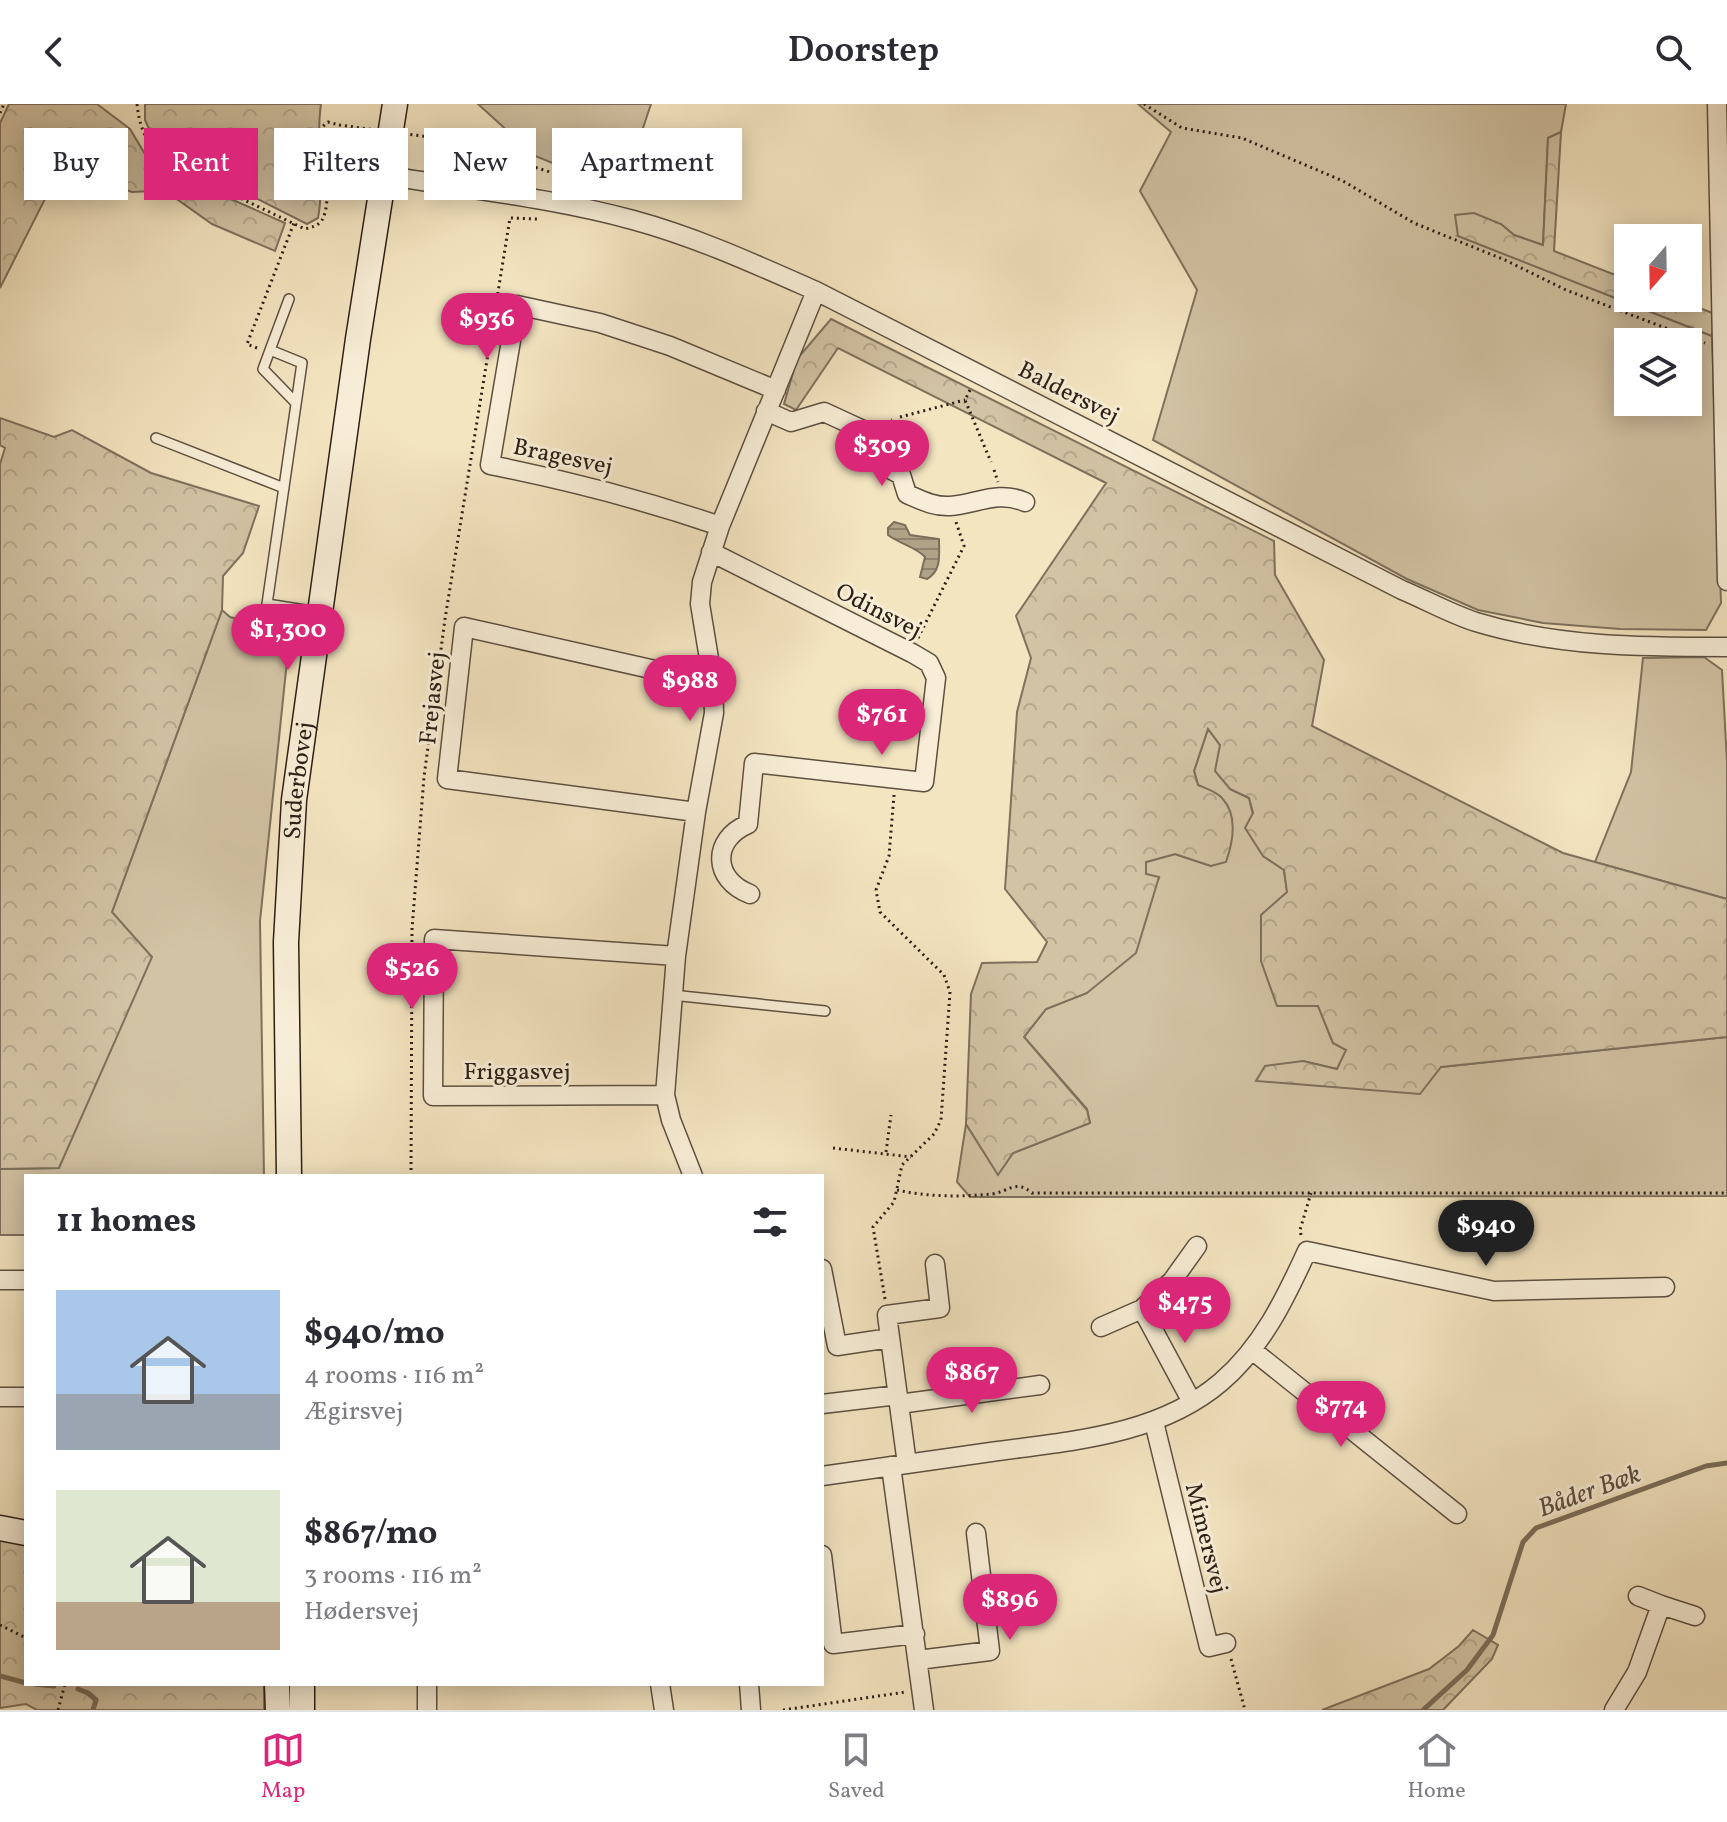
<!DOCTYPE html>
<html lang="en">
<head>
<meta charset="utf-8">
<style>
	:root { --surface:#fff; --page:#f2f2f3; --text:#2b2b33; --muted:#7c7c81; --line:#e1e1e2; --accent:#db2777 }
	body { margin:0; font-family:Vollkorn,serif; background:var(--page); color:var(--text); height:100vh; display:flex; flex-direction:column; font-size:30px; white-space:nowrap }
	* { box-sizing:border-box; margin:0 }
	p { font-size:26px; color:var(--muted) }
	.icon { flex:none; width:44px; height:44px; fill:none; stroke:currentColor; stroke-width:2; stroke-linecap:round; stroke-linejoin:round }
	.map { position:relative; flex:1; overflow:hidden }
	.sheet { position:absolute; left:24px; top:1070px; width:800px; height:512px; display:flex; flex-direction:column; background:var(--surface); border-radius:0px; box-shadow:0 4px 20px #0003 }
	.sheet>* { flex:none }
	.hud { position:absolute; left:24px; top:24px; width:800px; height:72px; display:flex; gap:16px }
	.needle { width:52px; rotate:200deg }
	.fabs { position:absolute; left:1614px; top:120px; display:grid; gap:16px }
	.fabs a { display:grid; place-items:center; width:88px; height:88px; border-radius:0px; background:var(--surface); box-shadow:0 4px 20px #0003; font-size:40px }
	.price { position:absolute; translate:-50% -68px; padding:0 18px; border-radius:28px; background:var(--accent); color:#fff; font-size:26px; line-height:52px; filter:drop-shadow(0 2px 4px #0008) }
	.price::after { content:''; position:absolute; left:50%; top:48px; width:24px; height:18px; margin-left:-12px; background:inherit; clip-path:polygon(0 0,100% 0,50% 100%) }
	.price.active { background:#222; color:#fff }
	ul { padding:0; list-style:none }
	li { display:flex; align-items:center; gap:24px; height:200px; padding:0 32px }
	li span { display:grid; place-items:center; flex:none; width:224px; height:160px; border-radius:0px; color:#555 }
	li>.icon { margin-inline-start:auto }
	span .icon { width:96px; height:96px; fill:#fffc; stroke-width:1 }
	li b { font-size:34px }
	h2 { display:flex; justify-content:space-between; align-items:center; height:96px; padding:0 32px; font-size:34px }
	.pill { padding:0 28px; border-radius:0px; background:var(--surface); box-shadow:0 4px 20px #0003; font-size:28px; line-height:72px }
	.pill.active { background:var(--accent); color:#fff }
	header { display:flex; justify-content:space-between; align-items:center; height:104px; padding:0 32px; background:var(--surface); font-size:36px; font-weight:600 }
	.dock { display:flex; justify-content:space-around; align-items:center; height:112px; border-top:2px solid var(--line); background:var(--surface); font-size:22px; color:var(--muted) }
	.dock a { display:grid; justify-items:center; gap:4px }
	.dock .active { color:var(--accent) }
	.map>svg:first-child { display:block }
</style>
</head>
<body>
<header><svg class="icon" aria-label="back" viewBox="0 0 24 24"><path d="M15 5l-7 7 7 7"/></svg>Doorstep<svg class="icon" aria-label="search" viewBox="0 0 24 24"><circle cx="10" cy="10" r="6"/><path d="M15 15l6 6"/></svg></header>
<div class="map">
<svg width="1727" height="1606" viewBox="0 0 1727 1606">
	<defs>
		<pattern id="forest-crowns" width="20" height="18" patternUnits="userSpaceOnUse" patternTransform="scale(2)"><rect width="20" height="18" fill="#d2c3a4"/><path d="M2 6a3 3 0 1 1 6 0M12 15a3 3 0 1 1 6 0" fill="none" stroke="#b4a78c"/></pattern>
		<pattern id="water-rules" width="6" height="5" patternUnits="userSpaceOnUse" patternTransform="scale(2)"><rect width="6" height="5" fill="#b0a287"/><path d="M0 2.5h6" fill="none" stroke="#8f836d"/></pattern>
	</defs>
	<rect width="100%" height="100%" fill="#f4e5c1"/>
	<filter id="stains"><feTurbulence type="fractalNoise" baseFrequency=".0025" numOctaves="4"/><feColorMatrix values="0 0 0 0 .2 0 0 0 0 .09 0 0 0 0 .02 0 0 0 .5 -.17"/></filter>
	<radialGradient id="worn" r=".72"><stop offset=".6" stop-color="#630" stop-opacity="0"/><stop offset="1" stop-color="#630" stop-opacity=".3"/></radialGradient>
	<!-- grass -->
	<path fill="#d2c3a4" stroke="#7e715d" stroke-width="2" fill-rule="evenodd" d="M478,0H651L622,87L535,52Z
		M1138,0H1566L1561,28L1548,34L1543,141L1514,131L1501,120L1458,132L1712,232L1721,499L1706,526L1620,525L1543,519L1478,506L1407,475L1153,336L1197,186L1140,87L1171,28ZM1628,238H1688V298H1628Z
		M222,506L230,513L290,528L260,817L264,1072H26V1131H0V1065L59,1064L112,808Z
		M1704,553L1722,566L1727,658V795L1595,758L1631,668L1643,554Z
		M1208,625L1220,641L1230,685L1249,694L1263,752L1284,766C1291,824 1311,885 1333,939L1347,946L1337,965L1303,957L1257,976L1441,963L1727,933V1092L970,1093L957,1078L966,1020L998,1070L1013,1049L1090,1019L1087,1005L1024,933L1046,905L1087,889L1159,774L1146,770V758L1175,750L1211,762L1221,693L1198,681L1194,667Z"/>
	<!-- forest -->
	<path fill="url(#forest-crowns)" stroke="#7e715d" stroke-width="2" d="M9,0H97L130,25L145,50L168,67L285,119L275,147L212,120L171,91L153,87L132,88L72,68L55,75L0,184V19Z
		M145,0H321C315,38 325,76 318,114L307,120L181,56L156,40L145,16Z
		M1561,28L1554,147L1628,176V194H1674L1715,210L1712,232L1458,132L1455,111L1474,109L1501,120L1514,131L1543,141L1548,34Z
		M831,215L1274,437L1275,471L1324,556L1312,622L1563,749L1727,795V933L1441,963L1420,990L1256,977L1265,962L1303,957L1337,965L1346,946L1333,939L1318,902H1277L1261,857V811L1287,788L1284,766L1263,752L1245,724L1253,709L1249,694L1230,685L1215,667L1220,641L1208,625L1194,667L1198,681C1205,684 1217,688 1222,694C1238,711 1233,738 1226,758L1211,762L1175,750L1146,758V770L1159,773L1136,849L1087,889L1046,905L1024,933L1087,1006L1090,1019L1013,1049L998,1071L966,1020L971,890L982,859L1037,858L1047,838L1005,785L1017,608L1031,554L1016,512L1106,379L838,244L796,306L784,300L797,255Z
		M0,314L54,333L72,326L151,369L259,402L243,449L223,472L222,506L112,808L152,853L59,1064L0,1065V360L5,344L0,341Z
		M0,1436L26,1441V1580H264V1606H37L26,1600L0,1604Z
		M1473,1526L1498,1541L1492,1555L1443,1606H1322L1429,1565L1459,1542Z"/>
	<!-- water -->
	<path fill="url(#water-rules)" stroke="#7b6e5a" stroke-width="2" d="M894,418L905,421L910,431L939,435C939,450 942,467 927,475L920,473L925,453C916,443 900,440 888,431V424Z"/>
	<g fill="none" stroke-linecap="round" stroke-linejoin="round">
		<!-- stream -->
		<path stroke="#7b6e5a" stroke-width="5" d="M0,1572L26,1579
			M35,1580L54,1582
			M78,1585L88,1589L96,1596L93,1606
			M1423,1606L1467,1566L1493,1531L1523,1438L1536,1424L1706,1362L1727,1359"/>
		<!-- lane casing -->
		<g stroke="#5d5041" stroke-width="12">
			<path id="lane" d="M270,246L289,195
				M296,299L263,265L270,246L302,259L267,500L318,508
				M156,334L284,384
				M672,891L825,907"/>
		</g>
		<!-- street casing -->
		<g stroke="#5d5041" stroke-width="21">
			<path id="street" d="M1717,0L1727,477
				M384,71C467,85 552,94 633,116C696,133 757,161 816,187L1402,486C1426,496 1451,510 1476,518C1558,543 1642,543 1727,543
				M766,307L791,318L824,308L863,326L879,359L901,371L907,390C921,396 934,403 950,402C977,400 998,386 1025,398
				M720,422C641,395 571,377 490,361L517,201L600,219L670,242L776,286
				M711,448L912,549L929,559L936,574L924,678L754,659L748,720C711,736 713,776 750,790
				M696,708L447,675L464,523L713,579
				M665,991L433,992L434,835L676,852
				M693,1072L671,1016L665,991L676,852L696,708L714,609L713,579L700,500L702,478L720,422L816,187
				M822,1165L837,1242L890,1234
				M0,1176H26
				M1142,1205L1192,1298
				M1101,1223L1142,1205L1172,1177L1197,1142
				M1252,1246L1457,1410
				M0,1293H26
				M822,1300L898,1291
				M899,1300L1040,1281
				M1154,1318L1209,1543L1226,1539
				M907,1360L887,1211L940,1204L935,1160
				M891,1362L924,1606
				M822,1372C878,1364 935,1356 991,1348C1069,1337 1158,1332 1221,1278C1262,1243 1285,1195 1307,1147L1494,1187L1665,1183
				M822,1451L833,1540L915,1530
				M1661,1501L1695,1512
				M918,1556L990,1547L976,1429
				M427,1580V1606
				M660,1580L664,1606
				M749,1580L751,1606
				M1614,1606L1637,1568L1661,1501L1638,1492"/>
		</g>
		<!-- secondary casing -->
		<g stroke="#2b1f16" stroke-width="27">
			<g id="secondary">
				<path id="s1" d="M289,1072L286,838L294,696L358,235L395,0"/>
				<path d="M0,1424L26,1429"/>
				<path d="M277,1580L278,1606"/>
				<path d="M302,1580V1606"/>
			</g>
		</g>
		<!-- path -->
		<path stroke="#2b1f16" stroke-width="3" stroke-dasharray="2 4" stroke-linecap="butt" d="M137,0C140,28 149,45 171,61L305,125C312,123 318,122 322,116C333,98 323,46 322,23L328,18L339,21
			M1144,0L1182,24L1242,34L1343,77L1414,119L1505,156L1566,186L1705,239
			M0,9L4,0
			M444,35L563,72L567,83
			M257,244L247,240L294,119
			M970,286L965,296L991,358
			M900,313L965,296
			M880,320L892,316
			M994,366L998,378
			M918,534L964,442L956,418
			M833,1044L911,1053
			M886,1048L891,1011
			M411,1072L412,825L424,673L445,515L510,114L538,115
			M897,1086C927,1093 961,1093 992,1090C1008,1088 1016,1075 1032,1089H1727
			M1301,1131L1300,1126L1311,1089
			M885,1195L873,1123L894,1098L902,1061L934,1030L941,1016L950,888L944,871L880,808L876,786L889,752L894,691
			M0,1521L26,1534
			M1231,1555L1245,1606
			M58,1606L65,1580
			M783,1606L906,1588"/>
		<!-- lane -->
		<use href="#lane" stroke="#f8eed7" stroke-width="9"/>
		<!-- street -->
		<use href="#street" stroke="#f8eed7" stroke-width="18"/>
		<!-- secondary -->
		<use href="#secondary" stroke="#f8eed7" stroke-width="24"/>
		<!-- path-bridge -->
		<path stroke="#2b1f16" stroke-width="3" stroke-dasharray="2 4" stroke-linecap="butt" d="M339,21L444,35"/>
	</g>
	<g text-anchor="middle" stroke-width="6" stroke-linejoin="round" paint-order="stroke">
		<!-- street labels -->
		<g font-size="24" fill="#2b1f16" stroke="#f8eed7">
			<text transform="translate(1069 288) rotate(27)" y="8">Baldersvej</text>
			<text transform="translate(563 352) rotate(12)" y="8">Bragesvej</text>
			<text transform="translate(879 506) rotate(27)" y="8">Odinsvej</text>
			<text transform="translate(432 594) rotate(-84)" y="8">Frejasvej</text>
			<text dy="8" stroke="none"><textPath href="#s1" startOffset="396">Suderbovej</textPath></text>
			<text x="517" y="975">Friggasvej</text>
			<text transform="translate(1207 1434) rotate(76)" y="8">Mimersvej</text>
		</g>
		<!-- water labels -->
		<g font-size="26" font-style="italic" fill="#5a4d3e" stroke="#f8eed7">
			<text transform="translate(1589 1386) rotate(-20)" y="9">Båder Bæk</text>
		</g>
	</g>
	<rect width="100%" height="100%" filter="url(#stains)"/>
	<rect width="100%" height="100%" fill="url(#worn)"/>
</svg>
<div class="fabs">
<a><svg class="needle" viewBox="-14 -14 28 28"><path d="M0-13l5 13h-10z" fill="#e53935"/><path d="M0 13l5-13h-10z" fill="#7c7c81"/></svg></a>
<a><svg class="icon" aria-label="layers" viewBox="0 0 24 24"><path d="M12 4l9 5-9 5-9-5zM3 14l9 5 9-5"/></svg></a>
</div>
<b class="price" style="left:487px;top:257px">$936</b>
<b class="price" style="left:882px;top:384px">$309</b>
<b class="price" style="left:288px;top:568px">$1,300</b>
<b class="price" style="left:690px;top:619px">$988</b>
<b class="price" style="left:882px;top:653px">$761</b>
<b class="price" style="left:412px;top:907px">$526</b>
<b class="price active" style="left:1486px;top:1164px">$940</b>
<b class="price" style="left:1185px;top:1241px">$475</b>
<b class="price" style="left:972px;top:1311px">$867</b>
<b class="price" style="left:1341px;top:1345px">$774</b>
<b class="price" style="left:1010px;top:1538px">$896</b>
<div class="hud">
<a class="pill">Buy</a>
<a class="pill active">Rent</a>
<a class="pill">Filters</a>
<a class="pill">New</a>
<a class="pill">Apartment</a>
</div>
<section class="sheet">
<h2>11 homes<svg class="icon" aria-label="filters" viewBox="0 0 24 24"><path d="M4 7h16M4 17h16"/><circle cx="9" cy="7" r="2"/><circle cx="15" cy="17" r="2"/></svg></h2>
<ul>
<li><span style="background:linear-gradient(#a9c7e8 65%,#9aa5b1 0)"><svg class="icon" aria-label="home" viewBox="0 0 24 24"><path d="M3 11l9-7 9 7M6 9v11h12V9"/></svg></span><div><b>$940/mo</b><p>4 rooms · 116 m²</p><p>Ægirsvej</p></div></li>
<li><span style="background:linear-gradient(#dfe7d0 70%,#b9a48a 0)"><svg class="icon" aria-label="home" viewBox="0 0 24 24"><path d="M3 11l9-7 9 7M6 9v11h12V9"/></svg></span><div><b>$867/mo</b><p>3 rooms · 116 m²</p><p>Hødersvej</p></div></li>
</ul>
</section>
</div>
<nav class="dock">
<a class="active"><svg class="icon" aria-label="map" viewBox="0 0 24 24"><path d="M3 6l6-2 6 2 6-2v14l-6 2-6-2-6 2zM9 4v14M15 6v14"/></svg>Map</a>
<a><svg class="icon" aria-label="saved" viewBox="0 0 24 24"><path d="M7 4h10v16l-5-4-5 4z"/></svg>Saved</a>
<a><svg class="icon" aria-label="home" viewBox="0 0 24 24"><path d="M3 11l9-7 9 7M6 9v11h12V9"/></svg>Home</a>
</nav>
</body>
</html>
